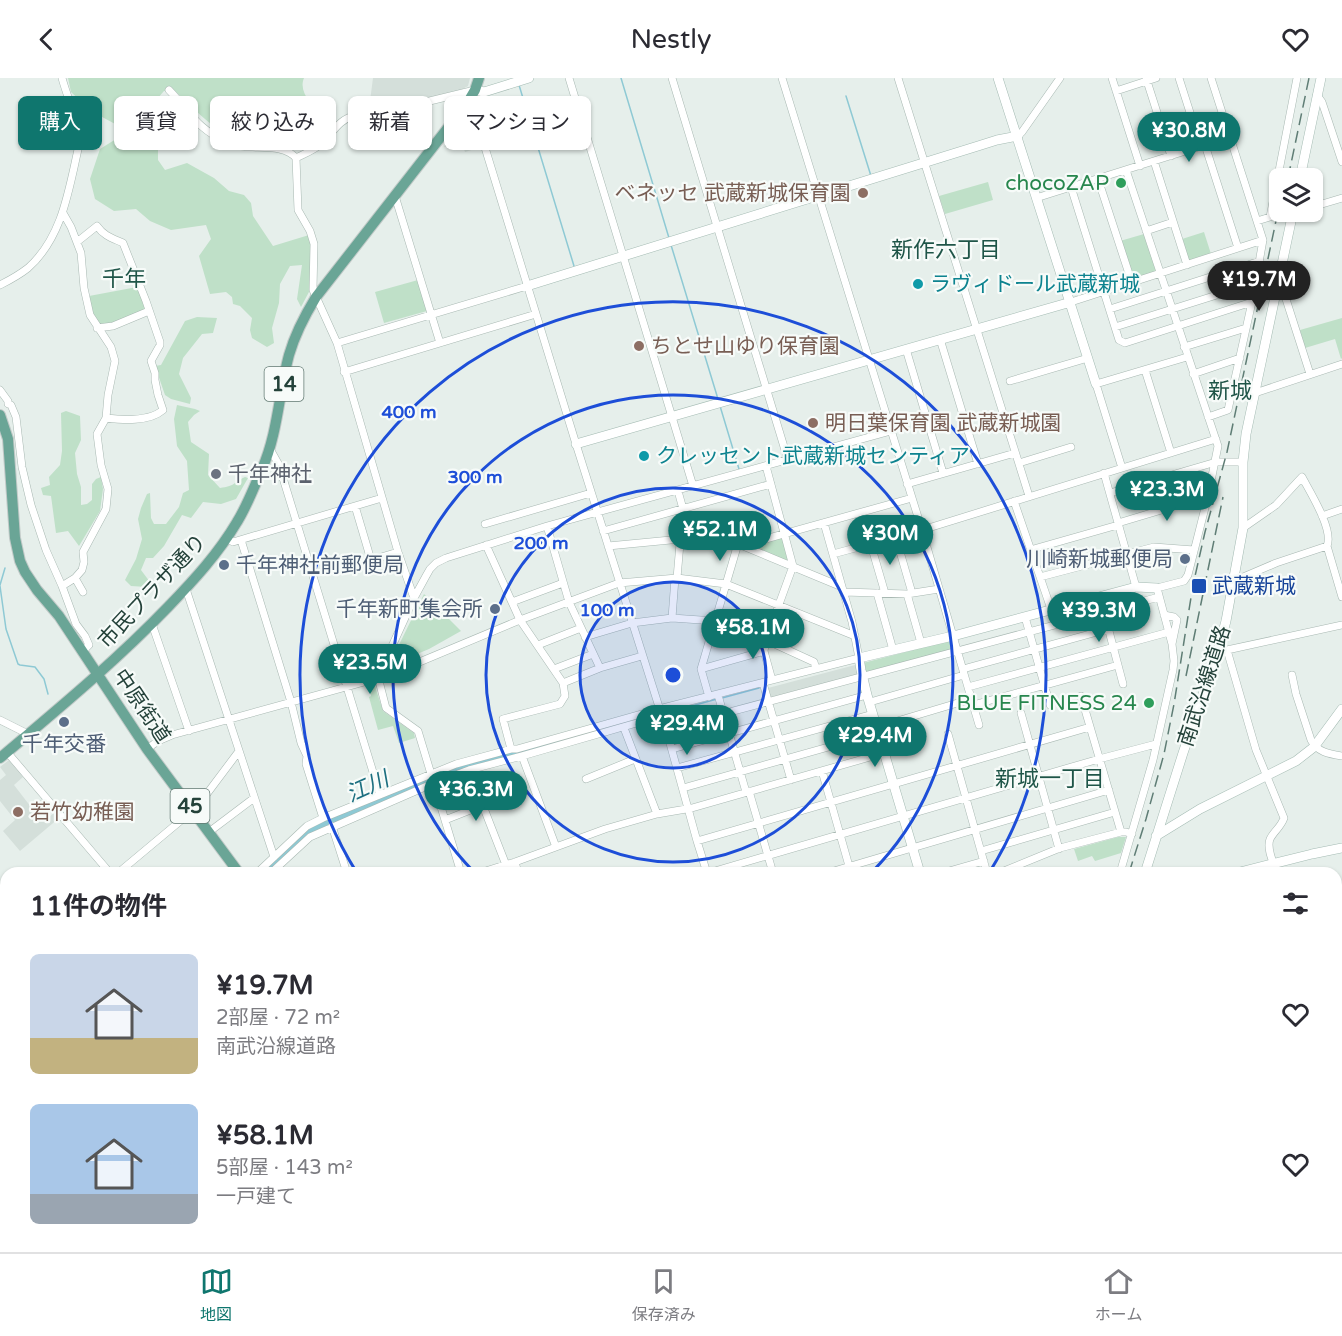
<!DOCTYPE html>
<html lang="ja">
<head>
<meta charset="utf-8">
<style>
	:root { --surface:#fff; --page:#f7f7f7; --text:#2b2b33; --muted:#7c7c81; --line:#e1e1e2; --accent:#0f766e }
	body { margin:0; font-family:"Varela Round","Noto Sans JP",sans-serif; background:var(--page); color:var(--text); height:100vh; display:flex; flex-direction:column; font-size:22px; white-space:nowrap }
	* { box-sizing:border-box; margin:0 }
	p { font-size:20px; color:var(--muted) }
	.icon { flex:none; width:33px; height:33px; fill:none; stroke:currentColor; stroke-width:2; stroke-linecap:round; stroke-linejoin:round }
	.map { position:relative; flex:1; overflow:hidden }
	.drawer { position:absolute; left:0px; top:789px; width:1342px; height:386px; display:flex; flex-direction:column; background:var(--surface); border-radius:18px 18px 0 0; box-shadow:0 2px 4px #0004 }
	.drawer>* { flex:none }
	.hud { position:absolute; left:18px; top:18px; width:600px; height:54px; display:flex; gap:12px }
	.buttons { position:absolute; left:1269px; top:90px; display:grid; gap:12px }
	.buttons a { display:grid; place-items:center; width:54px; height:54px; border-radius:9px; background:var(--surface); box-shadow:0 2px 4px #0004; font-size:30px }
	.price { position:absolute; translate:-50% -51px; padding:0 14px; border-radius:21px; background:var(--accent); color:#fff; font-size:20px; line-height:39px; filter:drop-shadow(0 2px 3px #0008) }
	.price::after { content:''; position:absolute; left:50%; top:36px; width:18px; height:14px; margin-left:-9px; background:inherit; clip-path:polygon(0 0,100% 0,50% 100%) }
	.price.on { background:#222; color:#fff }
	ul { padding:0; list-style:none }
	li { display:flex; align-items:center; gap:18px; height:150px; padding:0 30px }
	li span { display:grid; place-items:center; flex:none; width:168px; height:120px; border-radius:9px; color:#555 }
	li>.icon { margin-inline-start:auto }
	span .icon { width:72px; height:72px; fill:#fffc; stroke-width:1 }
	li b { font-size:26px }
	h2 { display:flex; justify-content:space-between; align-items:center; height:72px; padding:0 30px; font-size:26px }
	.pill { padding:0 21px; border-radius:9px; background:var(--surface); box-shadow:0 2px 4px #0004; font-size:21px; line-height:54px }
	.pill.on { background:var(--accent); color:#fff }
	header { display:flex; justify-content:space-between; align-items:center; height:78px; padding:0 30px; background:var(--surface); font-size:27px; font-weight:600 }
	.tab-bar { display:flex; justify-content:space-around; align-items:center; height:84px; border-top:2px solid var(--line); background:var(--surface); font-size:16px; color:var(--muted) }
	.tab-bar a { display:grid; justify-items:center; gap:3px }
	.tab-bar .on { color:var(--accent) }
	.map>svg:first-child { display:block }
</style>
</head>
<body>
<header><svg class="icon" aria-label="back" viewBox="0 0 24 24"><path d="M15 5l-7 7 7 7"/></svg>Nestly<svg class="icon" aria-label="heart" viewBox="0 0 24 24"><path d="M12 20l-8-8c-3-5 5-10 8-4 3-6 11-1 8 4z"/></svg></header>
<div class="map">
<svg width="1342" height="1174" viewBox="0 0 1342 1174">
	<rect width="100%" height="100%" fill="#e6efeb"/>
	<!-- built -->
	<path fill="#d4dfda" d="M373,0H470L468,8L461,12L371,33L370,23Z
		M468,37H471L481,69L465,74L461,62L444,69Z
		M855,587L859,598L771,622L768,610Z
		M9,682L23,699L14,707L31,729L42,721L47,727L43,730L49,739L54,735L59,740L20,773L3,753L15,742L0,723V702L6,697L0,689Z
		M1148,1169H1220L1221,1174H1150Z"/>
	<!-- green -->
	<path fill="#bfe0c8" d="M68,0H304C297,17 318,27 315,42C314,46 311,51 309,55C298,78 283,71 262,68C252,66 240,65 231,60C210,48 192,29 175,13H164L150,29L149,51L158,69V82L165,92L187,85L214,100L229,113L244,117L251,125L253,138L273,168L309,157L311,169L310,212L301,229L297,221L302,187L290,188L280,206L279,225L272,250L274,265L267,269L252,260L250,252L252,240L240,228L233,226L232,219L226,214L210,216L199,178L211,161L206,147L171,152L150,143L136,131L114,133L95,121L90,101L100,71L116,61L117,47L91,33L71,14Z
		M988,104L993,122L945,136L939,118Z
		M1204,154L1211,176L1190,183L1188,182L1182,161Z
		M1144,156L1156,193L1155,194L1133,201L1120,163Z
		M418,202L427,233L384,245L375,214Z
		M137,209L146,231L144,233L112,246L99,247L93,236L89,218Z
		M197,239L217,240L213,255L202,256L183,280L179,296L191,320L190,326L171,321L165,317L155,288L161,287L185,243Z
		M1342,240V280L1341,281L1335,261L1305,270L1300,252Z
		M177,327L195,331L200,333L194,337L188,344L191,364L209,376L208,397L220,410C235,408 233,405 245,399L248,400L236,421L221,426L203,424L191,440L182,437L164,468L153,480H146L141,492L150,504L147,509L131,508L125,502L136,481L142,461L138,441L141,430L147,416L150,415L151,440L154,446H166L179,429L183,415L189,412L187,383L177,368L174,341Z
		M66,333L80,338L81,362L75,375L77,396L81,409V427L87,426L92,422V406L96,401L101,399L103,411L100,433L79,468L68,453L56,455L51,418L43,417L41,410L50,407L49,399L60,387L62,373L61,335Z
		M782,459L790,482L788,484L752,470L753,467Z
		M424,516L461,553L429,571L391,587L390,585Z
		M952,562L955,571L866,595L863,585Z
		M371,606L375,608L383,633L414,655L415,660L399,665L393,648L378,652L369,619L371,618L368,607Z
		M1118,759H1126L1121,775L1095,783L1092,778L1078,783L1074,771Z"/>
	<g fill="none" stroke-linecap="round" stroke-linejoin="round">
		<!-- stream -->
		<path stroke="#8ec9d4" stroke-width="1.5" d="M621,0L669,160
			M519,7L574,188
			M846,18L871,98
			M671,167L718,321
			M720,328L739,391
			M0,507L5,490
			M0,508L6,551L18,586L20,587L35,589L44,601L48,616
			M722,620L759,610
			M666,635L717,621"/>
		<!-- river -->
		<path stroke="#8ec9d4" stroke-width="10" d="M265,795L306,756L349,735L431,701L467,689L587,656
			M0,1107L6,1101"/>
		<!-- street casing -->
		<g stroke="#a8b8b2" stroke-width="8">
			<path id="street" d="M569,0L693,408
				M672,0L788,382
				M782,0L922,452L979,647
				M898,0L1029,418
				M1112,0L1140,88
				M1146,0L1171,78
				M1179,0L1201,69
				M169,12C191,35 196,50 228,65C248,74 282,63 296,80L298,132L310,153L314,166L313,212L337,265L398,474L414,520
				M1116,13L1156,0
				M1317,17L1322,24L1342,84
				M468,24L475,37L576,366L666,651L697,763L707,795
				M1018,58L1022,54L1060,0
				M1205,67L1238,170
				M296,80C304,76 314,72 321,66C332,56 339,41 354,38C359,37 364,38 368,38L475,12
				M1154,83L1187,187
				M1126,92L1218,368L1208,418L1188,497L1184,503L1157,510L1172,566
				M1098,101L1132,205
				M1071,109L1119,262L1125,265L1252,224
				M395,118L440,265
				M1036,120L1230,59
				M1312,129L1342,120
				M1257,143L1270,139L1297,0
				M1146,153L1173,144
				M77,164L97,148C104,158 112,160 123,165L146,223L160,264V267L151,283L155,295V302L158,317L163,332C149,344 123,342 106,340
				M1278,206L1285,218L1310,296
				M0,207C10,202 19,197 28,190C63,159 69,110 79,67C79,44 68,22 62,0
				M1071,224L1263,162
				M1110,231L1260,183
				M1115,249L1255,205
				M97,250L113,248L149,233
				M940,261L978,386
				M337,265L527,208
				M1184,269L1246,250
				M906,271L943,395
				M1145,292L1171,375
				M344,294L536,236
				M1193,296L1240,280
				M1010,303L1088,280
				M0,312L8,323V326L11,327L16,339L22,389L31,427L46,472L62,508L76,546L85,558L89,567L83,573
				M1255,315L1342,286
				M1208,339L1228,332L1252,224L1263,162L1211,0
				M270,371L279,387L380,717
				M1019,385L1071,369
				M766,388L793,488L766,562L764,573L772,602
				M1122,390L1096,306L1187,279
				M1104,395L1136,509
				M907,406L1015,375
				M1110,415L1216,384H1243
				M1014,423L1051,531
				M355,428L371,482L398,474
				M1322,438L1342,431
				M1118,445L1208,418
				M485,446L591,415
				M547,448L569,524L600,590
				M1243,450L1276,427L1302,399C1310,414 1334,452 1327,468L1342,519
				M603,453L771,406
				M227,460L233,464L382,420
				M896,460L912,515
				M241,462L291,624L301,665L307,678L306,686L323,740
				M486,467L520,542L563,605L565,618L560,626L503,641L511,671
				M871,467L885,515
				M608,468L681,461L737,469L912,420
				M743,468L842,509
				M1030,472L1118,447
				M833,476L922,452L1216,361
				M1040,499L1154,469L1194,472
				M75,500L83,514
				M677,500L683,431L678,413
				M1234,503L1276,485L1327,468
				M62,508L75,500L82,492L84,484L83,474L106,431L108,411L101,387L97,356L106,340L108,317L115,283L111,269L90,237L84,210L81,175L71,149L63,135
				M186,511L274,779
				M844,514L907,516L939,511
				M877,515L893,572
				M907,516L921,565
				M1100,519L1123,606
				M512,524L563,505
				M1025,539L1050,627
				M672,540L675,500
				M152,546L189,653
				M585,559L632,545L672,540L715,543L766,562L814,584L816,591
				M538,567L581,550
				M1224,571L1227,572L1342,547
				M1227,572L1256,672L1284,740C1281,749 1274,753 1270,761C1266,771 1274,786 1277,795
				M554,591L593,576
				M701,591L764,573
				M963,591L1108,551
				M1292,597L1296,616L1311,662C1317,674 1329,676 1342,678
				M563,605L600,590L642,578
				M763,605L791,702
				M968,609L1169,554
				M718,617L746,714
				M1081,618L1121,754
				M709,619L701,591L737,469
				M870,624L964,597
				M973,627L1118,587
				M1021,635L1059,771
				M0,642L28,656
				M877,649L971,621
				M624,650L657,736
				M666,651L1159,519
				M948,656L987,795
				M147,671L158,663L172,657L386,598L520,542L619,505L677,500L726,506L855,558
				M672,671L867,617
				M7,674L110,795
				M522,678L556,769
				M677,690L873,636
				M469,692L506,787
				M822,693L851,795
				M586,701L635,681
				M683,710L878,655
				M749,713L773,795
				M445,742L483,727
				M332,748L347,795
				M209,754L254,720
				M697,763L1090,649
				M981,773L1115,734
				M515,784L518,795
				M118,795L197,729L239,673
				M257,795L307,748L323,740L456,686L511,671H517L659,631L859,580L852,544L824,445
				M271,795L310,759L434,705L469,692L522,678L661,638
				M461,795L418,653L386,630L378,599L414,520L426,498L430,491L436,485L446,480L547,448L891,353
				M479,795L515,784L605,751L657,736L692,730L884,675
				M708,795L1099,681L1156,666
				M827,795L1109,712
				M942,795L984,783
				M999,795L1060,770L1121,754H1126L1132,756
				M1120,795L1153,682L1173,592L1174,583L1172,566L1177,542L1174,539L1164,537
				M0,834L6,841
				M1338,845L1342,850
				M0,896L6,891
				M1336,942L1342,935
				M1336,975L1342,973
				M0,1001L6,1008
				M1336,1010L1342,1008
				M0,1097L6,1091
				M1336,1097L1342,1110
				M0,1117L6,1111
				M1336,1138L1342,1127
				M0,1164L6,1163
				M70,1168L71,1174
				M161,1168L162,1174
				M283,1168L285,1174
				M342,1168L343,1174
				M412,1168L416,1174
				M499,1168L501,1174
				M578,1168L580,1174
				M692,1168L694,1174
				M1040,1168L1042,1174
				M1091,1168L1093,1174
				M1233,1168L1234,1174
				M633,1174L649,1168
				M819,1174L820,1168
				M1016,1174L1018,1168
				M1317,1174L1321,1168"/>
		</g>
		<!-- secondary casing -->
		<g stroke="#a4bbb3" stroke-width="10">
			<path id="secondary" d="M998,0L1096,306
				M475,12L484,14L529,0
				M1300,100L1321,0
				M527,208L978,68L997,62L1018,58
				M576,366L1071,224
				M1156,758L1200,731L1296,683L1314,669L1342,631
				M920,795L867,617L861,592L859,580L957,557L1136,509L1157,510
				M1145,795L1183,675L1219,569L1226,543L1243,450V384L1246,356L1293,134
				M1236,795L1312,776L1342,770
				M0,1066L6,1067
				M0,1073L6,1074
				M259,1174L261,1168
				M965,1174V1168
				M1062,1174L1066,1168"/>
		</g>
		<!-- primary casing -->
		<g stroke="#c2cac8" stroke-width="12">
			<path id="primary" d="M0,337L8,361L15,460L20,483L25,494L37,512L59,538L147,671L239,795
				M0,680C58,631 116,583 168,529C194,502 218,476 237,444C247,428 254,409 262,391C278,355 279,314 289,277C295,256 305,237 316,219L468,24L475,12L479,0
				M472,1168L475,1174"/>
		</g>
		<!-- street -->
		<use href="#street" stroke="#fff" stroke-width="7"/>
		<!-- secondary -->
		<use href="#secondary" stroke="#fff" stroke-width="9"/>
		<!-- primary -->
		<use href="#primary" stroke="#6aa596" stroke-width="10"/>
		<!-- rail -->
		<path stroke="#5f7d75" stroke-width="1.5" stroke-dasharray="12 6" stroke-linecap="butt" d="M1288,100L1309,0
			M1186,598L1223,419
			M1129,795L1146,741L1164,676L1174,626L1193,507L1205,454L1227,374L1280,124
			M1004,1174L1006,1168"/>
	</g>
	<!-- distance rings -->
	<circle cx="673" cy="597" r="93" fill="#1d4ed8" fill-opacity=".12"/>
	<g fill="none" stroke="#1d4ed8" stroke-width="3">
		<circle cx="673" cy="597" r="93"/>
		<circle cx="673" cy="597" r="187"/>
		<path d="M475 795A280 280 0 1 1 871 795"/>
		<path d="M357 795A373 373 0 1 1 989 795"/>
	</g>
	<!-- markers -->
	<g fill="#2e9e5b" stroke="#f7fbf9" stroke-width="2">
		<circle cx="1121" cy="105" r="6"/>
		<circle cx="1149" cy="625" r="6"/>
	</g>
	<g fill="#8d6e63" stroke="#f7fbf9" stroke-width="2">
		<circle cx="863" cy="115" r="6"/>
		<circle cx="639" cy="268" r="6"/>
		<circle cx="813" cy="345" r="6"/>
		<circle cx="18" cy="734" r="6"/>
	</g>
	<g fill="#0f9aa8" stroke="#f7fbf9" stroke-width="2">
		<circle cx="918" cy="206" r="6"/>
		<circle cx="644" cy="378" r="6"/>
	</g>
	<circle fill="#6b7280" stroke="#f7fbf9" stroke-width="2" cx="216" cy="396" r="6"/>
	<g fill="#5c6f8a" stroke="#f7fbf9" stroke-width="2">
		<circle cx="1185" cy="481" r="6"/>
		<circle cx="224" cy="487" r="6"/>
		<circle cx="495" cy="531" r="6"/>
		<circle cx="64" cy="644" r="6"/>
	</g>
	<rect fill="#1a4fb4" stroke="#f7fbf9" stroke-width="2" x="1191" y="500" width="16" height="16" rx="3"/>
	<g text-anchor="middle" stroke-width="4.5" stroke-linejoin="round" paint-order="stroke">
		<!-- shield labels -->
		<g fill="#f7fbf9" stroke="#637a73" stroke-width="1.5">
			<rect x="264.5" y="289" width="39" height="34" rx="4.5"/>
			<rect x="170.5" y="711" width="39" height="34" rx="4.5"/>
		</g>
		<g font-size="20" font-weight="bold" fill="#24423a">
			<text x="284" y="313">14</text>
			<text x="190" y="735">45</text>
		</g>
		<!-- leisure labels -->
		<g font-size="21" fill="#27864d" stroke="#f7fbf9" text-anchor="end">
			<text x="1109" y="112">chocoZAP</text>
			<text x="1137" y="632">BLUE FITNESS 24</text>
		</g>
		<!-- education labels -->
		<g font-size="21" fill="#785e54" stroke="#f7fbf9" text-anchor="start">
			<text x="851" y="122" text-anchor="end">ベネッセ 武蔵新城保育園</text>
			<text x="651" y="275">ちとせ山ゆり保育園</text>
			<text x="825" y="352">明日葉保育園 武蔵新城園</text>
			<text x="30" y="741">若竹幼稚園</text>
		</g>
		<!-- culture labels -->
		<g font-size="21" fill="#0d838f" stroke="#f7fbf9" text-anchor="start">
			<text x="930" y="213">ラヴィドール武蔵新城</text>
			<text x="656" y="385">クレッセント武蔵新城センティア</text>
		</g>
		<!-- worship labels -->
		<g font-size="21" fill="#5b616d" stroke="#f7fbf9" text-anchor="start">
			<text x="228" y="403">千年神社</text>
		</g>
		<!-- service labels -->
		<g font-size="21" fill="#4e5e75" stroke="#f7fbf9" text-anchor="end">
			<text x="1173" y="488">川崎新城郵便局</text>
			<text x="236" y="494" text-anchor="start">千年神社前郵便局</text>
			<text x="483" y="538">千年新町集会所</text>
			<text x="64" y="673" text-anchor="middle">千年交番</text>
		</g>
		<!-- transit labels -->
		<g font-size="21" fill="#164399" stroke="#f7fbf9" text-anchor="start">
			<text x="1212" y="515">武蔵新城</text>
		</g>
		<!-- street labels -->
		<g font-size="21" fill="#24423a" stroke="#f7fbf9">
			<text transform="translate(152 513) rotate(-47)" y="7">市民プラザ通り</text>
			<text transform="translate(1204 608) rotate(-72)" y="7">南武沿線道路</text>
			<text transform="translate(142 628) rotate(56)" y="7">中原街道</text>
		</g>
		<!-- neighbourhood labels -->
		<g font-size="22" fill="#1f5548" stroke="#f7fbf9">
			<text x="946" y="179">新作六丁目</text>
			<text x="124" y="208">千年</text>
			<text x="1230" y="320">新城</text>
			<text x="1050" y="708">新城一丁目</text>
		</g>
		<!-- water labels -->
		<g font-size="22" font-style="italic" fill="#1c6f80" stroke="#f7fbf9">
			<text transform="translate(367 708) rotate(-24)" y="8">江川</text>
		</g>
	</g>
	<circle cx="673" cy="597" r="9" fill="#1d4ed8" stroke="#f7fbf9" stroke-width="3"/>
	<g font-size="18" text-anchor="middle" font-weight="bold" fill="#1d4ed8" stroke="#f7fbf9" stroke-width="4.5" stroke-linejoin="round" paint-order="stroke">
		<text x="409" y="340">400 m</text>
		<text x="475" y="405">300 m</text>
		<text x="541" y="471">200 m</text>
		<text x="607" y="538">100 m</text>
	</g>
</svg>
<div class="buttons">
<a><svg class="icon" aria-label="layers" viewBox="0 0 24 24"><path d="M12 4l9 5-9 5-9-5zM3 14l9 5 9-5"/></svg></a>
</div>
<b class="price" style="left:1189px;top:85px">¥30.8M</b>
<b class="price on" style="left:1259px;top:234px">¥19.7M</b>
<b class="price" style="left:1167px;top:444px">¥23.3M</b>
<b class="price" style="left:720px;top:484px">¥52.1M</b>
<b class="price" style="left:890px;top:488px">¥30M</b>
<b class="price" style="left:1099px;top:565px">¥39.3M</b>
<b class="price" style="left:753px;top:582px">¥58.1M</b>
<b class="price" style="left:370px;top:617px">¥23.5M</b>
<b class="price" style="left:687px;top:678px">¥29.4M</b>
<b class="price" style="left:875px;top:690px">¥29.4M</b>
<b class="price" style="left:476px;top:744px">¥36.3M</b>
<div class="hud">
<a class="pill on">購入</a>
<a class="pill">賃貸</a>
<a class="pill">絞り込み</a>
<a class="pill">新着</a>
<a class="pill">マンション</a>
</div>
<section class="drawer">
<h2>11件の物件<svg class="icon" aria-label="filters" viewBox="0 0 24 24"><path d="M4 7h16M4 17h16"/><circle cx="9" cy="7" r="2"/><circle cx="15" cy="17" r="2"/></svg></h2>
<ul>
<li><span style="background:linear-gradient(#c9d6e8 70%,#c2b280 0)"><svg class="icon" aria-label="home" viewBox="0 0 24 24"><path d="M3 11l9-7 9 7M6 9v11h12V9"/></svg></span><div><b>¥19.7M</b><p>2部屋 · 72 m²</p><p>南武沿線道路</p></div><svg class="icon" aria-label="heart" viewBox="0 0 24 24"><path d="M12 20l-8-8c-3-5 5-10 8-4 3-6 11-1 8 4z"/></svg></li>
<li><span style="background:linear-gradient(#a9c7e8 75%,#9aa5b1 0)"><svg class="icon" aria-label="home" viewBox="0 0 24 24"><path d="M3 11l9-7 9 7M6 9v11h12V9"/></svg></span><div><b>¥58.1M</b><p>5部屋 · 143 m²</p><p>一戸建て</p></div><svg class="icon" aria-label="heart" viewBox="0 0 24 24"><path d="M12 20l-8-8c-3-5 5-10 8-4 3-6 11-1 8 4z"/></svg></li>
</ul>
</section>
</div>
<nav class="tab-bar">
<a class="on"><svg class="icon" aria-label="map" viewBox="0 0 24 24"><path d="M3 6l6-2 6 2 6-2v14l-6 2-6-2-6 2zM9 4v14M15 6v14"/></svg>地図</a>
<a><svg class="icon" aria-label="saved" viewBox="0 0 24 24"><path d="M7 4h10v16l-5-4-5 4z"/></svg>保存済み</a>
<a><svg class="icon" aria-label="home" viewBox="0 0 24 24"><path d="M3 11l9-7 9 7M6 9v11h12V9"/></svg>ホーム</a>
</nav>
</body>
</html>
